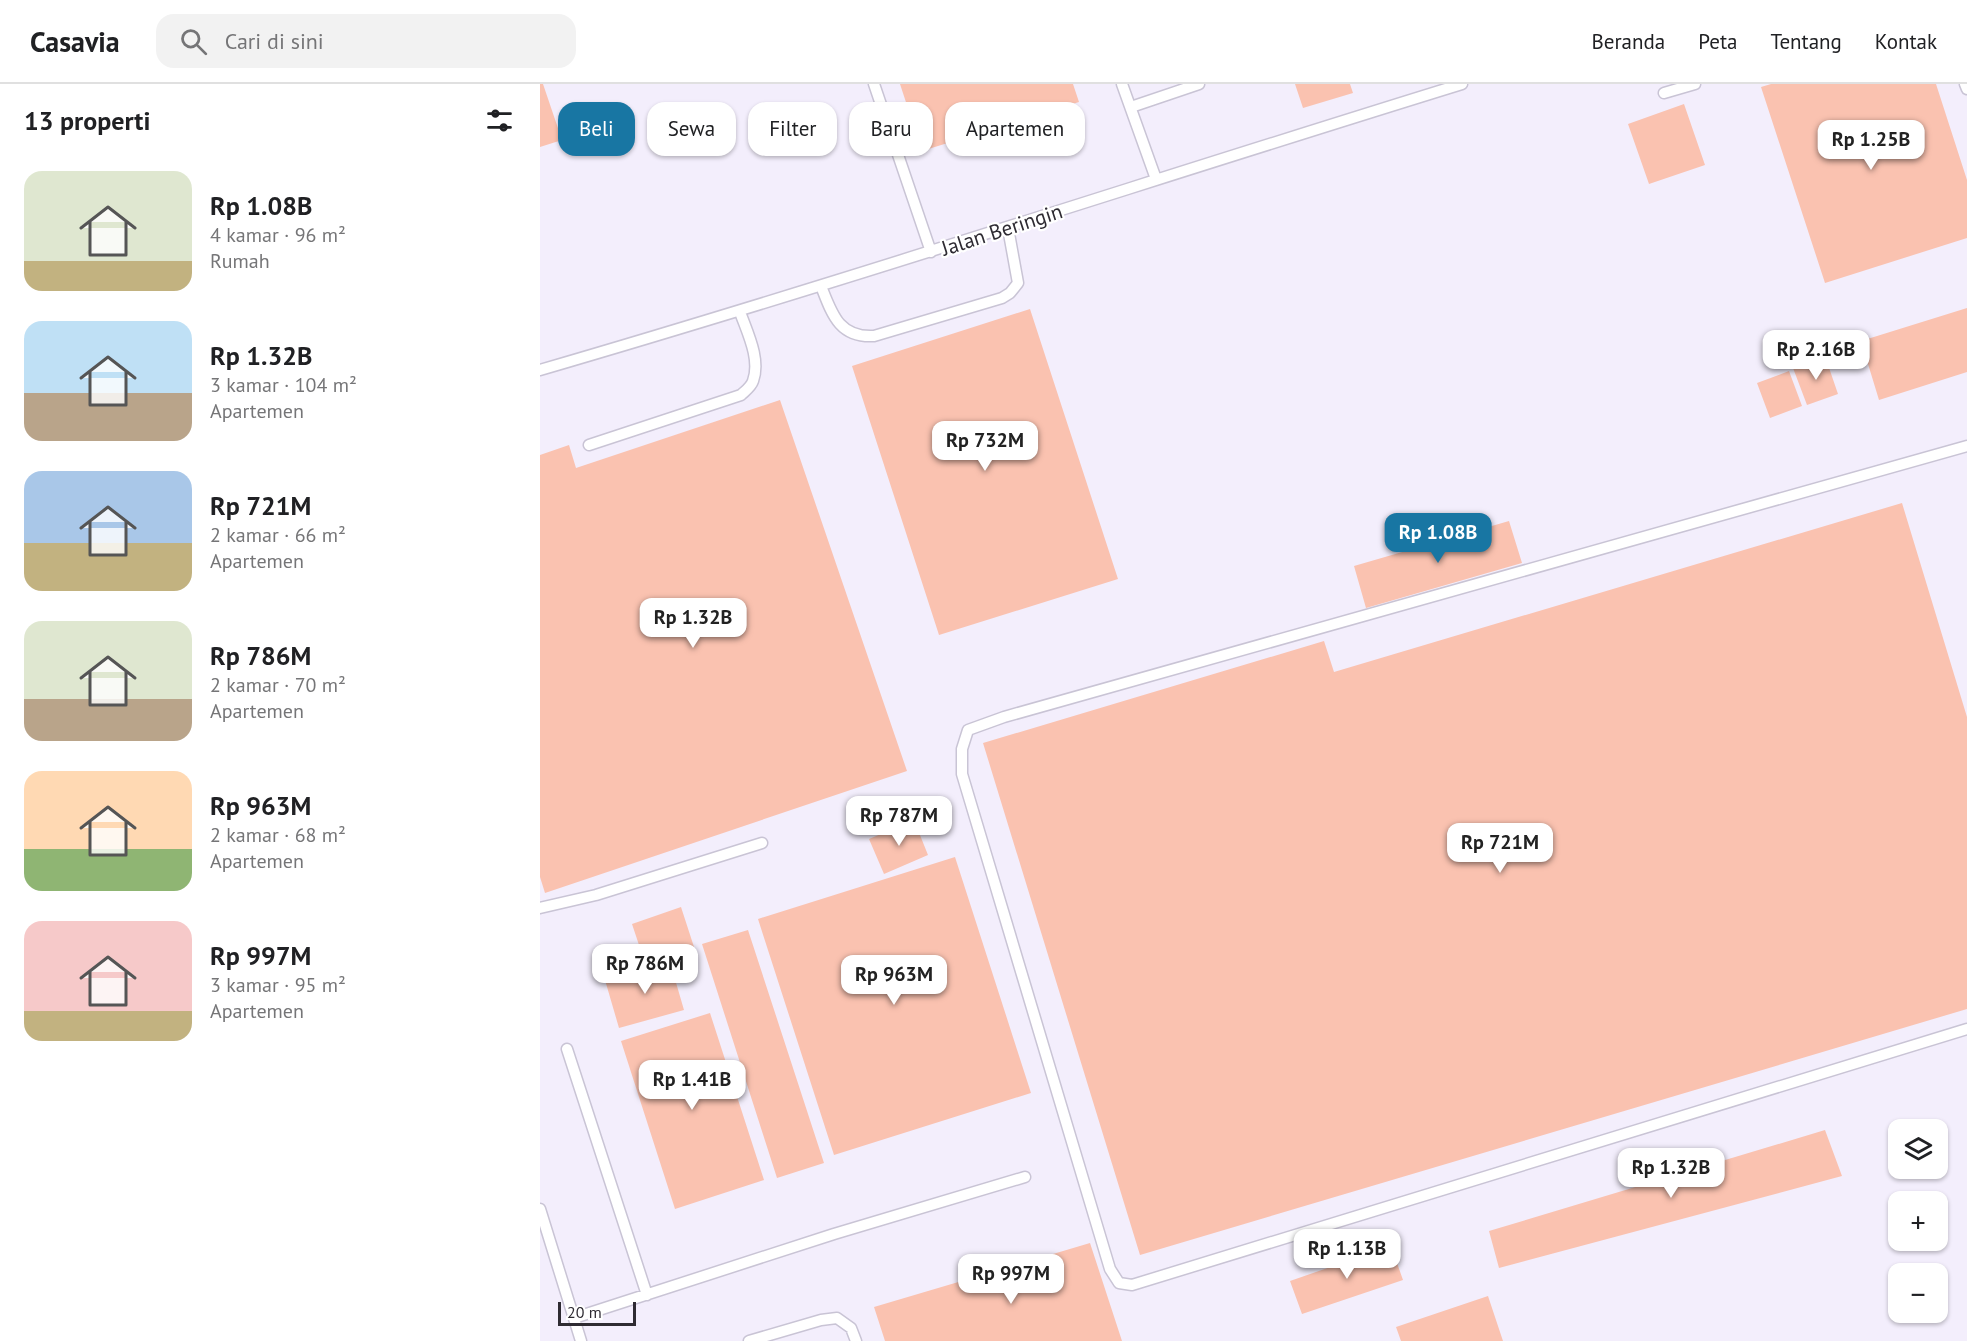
<!DOCTYPE html>
<html lang="id">
<head>
<meta charset="utf-8">
<style>
	:root { --surface:#fff; --page:#f2f2f2; --text:#202124; --muted:#757577; --line:#e0e0e0; --accent:#1876a3 }
	body { margin:0; font-family:"PT Sans",sans-serif; background:var(--page); color:var(--text); height:100vh; display:flex; flex-direction:column; font-size:22px; white-space:nowrap }
	* { box-sizing:border-box; margin:0 }
	p { font-size:20px; color:var(--muted) }
	.icon { flex:none; width:33px; height:33px; fill:none; stroke:currentColor; stroke-width:2; stroke-linecap:round; stroke-linejoin:round }
	.map { position:relative; flex:1; overflow:hidden }
	.side { display:flex; flex-direction:column; background:var(--surface); width:540px }
	.side>* { flex:none }
	.hud { position:absolute; left:18px; top:18px; width:570px; height:54px; display:flex; gap:12px }
	.fabs { position:absolute; left:1348px; top:1035px; display:grid; gap:12px }
	.fabs a { display:grid; place-items:center; width:60px; height:60px; border-radius:12px; background:var(--surface); box-shadow:0 2px 4px #0004; font-size:30px }
	.scale { position:absolute; left:18px; bottom:15px; width:78px; box-sizing:border-box; padding-left:6px; border:3px solid #2e2b32; border-top:0; font-size:16px; line-height:21px; white-space:nowrap; color:#2e2b32; -webkit-text-stroke:4px #fff; paint-order:stroke }
	.price { position:absolute; translate:-50% -51px; padding:0 14px; border-radius:12px; background:#fff; color:#222; font-size:20px; line-height:39px; filter:drop-shadow(0 2px 3px #0008) }
	.price::after { content:''; position:absolute; left:50%; top:36px; width:18px; height:14px; margin-left:-9px; background:inherit; clip-path:polygon(0 0,100% 0,50% 100%) }
	.price.selected { background:var(--accent); color:#fff }
	ul { padding:0; list-style:none }
	li { display:flex; align-items:center; gap:18px; height:150px; padding:0 24px }
	li span { display:grid; place-items:center; flex:none; width:168px; height:120px; border-radius:18px; color:#555 }
	li>.icon { margin-inline-start:auto }
	span .icon { width:72px; height:72px; fill:#fffc; stroke-width:1 }
	li b { font-size:26px }
	h2 { display:flex; justify-content:space-between; align-items:center; height:72px; padding:0 24px; font-size:26px }
	.pill { padding:0 21px; border-radius:18px; background:var(--surface); box-shadow:0 2px 4px #0004; font-size:21px; line-height:54px }
	.pill.selected { background:var(--accent); color:#fff }
	header { display:flex; align-items:center; gap:36px; box-sizing:border-box; height:84px; padding:0 30px; background:var(--surface); border-bottom:2px solid var(--line) }
	header strong { font-size:28px }
	nav { display:flex; gap:33px; margin-inline-start:auto; font-size:21px }
	.search { width:420px; height:54px; background:var(--page); display:flex; align-items:center; gap:15px; box-sizing:border-box; padding:0 21px; border-radius:18px; color:var(--muted); font-size:22px }
	main { display:flex; flex:1; min-height:0 }
	.map>svg:first-child { display:block }
</style>
</head>
<body>
<header>
<strong>Casavia</strong>
<div class="search"><svg class="icon" aria-label="search" viewBox="0 0 24 24"><circle cx="10" cy="10" r="6"/><path d="M15 15l6 6"/></svg>Cari di sini</div>
<nav><a>Beranda</a><a>Peta</a><a>Tentang</a><a>Kontak</a></nav>
</header>
<main>
<section class="side">
<h2>13 properti<svg class="icon" aria-label="filters" viewBox="0 0 24 24"><path d="M4 7h16M4 17h16"/><circle cx="9" cy="7" r="2"/><circle cx="15" cy="17" r="2"/></svg></h2>
<ul>
<li><span style="background:linear-gradient(#dfe7d0 75%,#c2b280 0)"><svg class="icon" aria-label="home" viewBox="0 0 24 24"><path d="M3 11l9-7 9 7M6 9v11h12V9"/></svg></span><div><b>Rp 1.08B</b><p>4 kamar · 96 m²</p><p>Rumah</p></div></li>
<li><span style="background:linear-gradient(#bfe0f5 60%,#b9a48a 0)"><svg class="icon" aria-label="home" viewBox="0 0 24 24"><path d="M3 11l9-7 9 7M6 9v11h12V9"/></svg></span><div><b>Rp 1.32B</b><p>3 kamar · 104 m²</p><p>Apartemen</p></div></li>
<li><span style="background:linear-gradient(#a9c7e8 60%,#c2b280 0)"><svg class="icon" aria-label="home" viewBox="0 0 24 24"><path d="M3 11l9-7 9 7M6 9v11h12V9"/></svg></span><div><b>Rp 721M</b><p>2 kamar · 66 m²</p><p>Apartemen</p></div></li>
<li><span style="background:linear-gradient(#dfe7d0 65%,#b9a48a 0)"><svg class="icon" aria-label="home" viewBox="0 0 24 24"><path d="M3 11l9-7 9 7M6 9v11h12V9"/></svg></span><div><b>Rp 786M</b><p>2 kamar · 70 m²</p><p>Apartemen</p></div></li>
<li><span style="background:linear-gradient(#ffd9b3 65%,#8fb573 0)"><svg class="icon" aria-label="home" viewBox="0 0 24 24"><path d="M3 11l9-7 9 7M6 9v11h12V9"/></svg></span><div><b>Rp 963M</b><p>2 kamar · 68 m²</p><p>Apartemen</p></div></li>
<li><span style="background:linear-gradient(#f6c9c9 75%,#c2b280 0)"><svg class="icon" aria-label="home" viewBox="0 0 24 24"><path d="M3 11l9-7 9 7M6 9v11h12V9"/></svg></span><div><b>Rp 997M</b><p>3 kamar · 95 m²</p><p>Apartemen</p></div></li>
</ul>
</section>
<div class="map">
<svg width="1427" height="1257" viewBox="0 0 1427 1257">
	<rect width="100%" height="100%" fill="#f3eefc"/>
	<!-- building -->
	<path fill="#fac2b0" d="M0,0H3L22,56L0,63Z
		M360,0H533L539,18L382,67Z
		M755,0H810L813,9L763,24Z
		M1231,0H1396L1427,96V154L1285,199L1221,3Z
		M1144,20L1165,81L1109,100L1088,40Z
		M1427,224V288L1339,316L1321,257Z
		M490,225L578,495L399,551L312,282Z
		M1285,272L1298,310L1267,321L1253,284Z
		M1249,287L1262,322L1230,334L1217,299Z
		M240,316L367,687L5,809L0,793V371L29,361L36,384Z
		M1362,419L1427,633V925L600,1171L443,659L784,557L794,588Z
		M969,437L982,479L826,524L814,482Z
		M374,736L388,771L344,790L329,755Z
		M415,773L491,1009L294,1071L218,835Z
		M141,823L154,863L105,879L92,840Z
		M208,846L284,1079L237,1094L162,860Z
		M130,878L144,926L79,944L65,896Z
		M170,929L224,1096L135,1125L81,957Z
		M1285,1046L1302,1092L959,1184L949,1147Z
		M550,1159L582,1257H345L334,1223Z
		M851,1162L863,1196L762,1230L750,1197Z
		M948,1212L963,1257H861L856,1243Z"/>
	<g fill="none" stroke-linecap="round" stroke-linejoin="round">
		<!-- service casing -->
		<g stroke="#c9c4d5" stroke-width="13">
			<path id="service" d="M334,0L391,168
				M582,0L616,95
				M1425,0L1427,5
				M1124,9L1155,0
				M591,23L659,0
				M281,202C292,230 299,254 334,252L462,214L470,209L478,199L468,144
				M0,286C309,196 614,95 922,0
				M49,361L201,311C205,307 211,303 213,297C221,275 207,248 200,228
				M1427,362L464,633L428,646L422,665V690L570,1185L579,1199L592,1201L1427,945
				M0,824L56,811L222,759
				M27,965L107,1211
				M0,1125L41,1257
				M34,1234L294,1150L485,1093
				M209,1257L281,1236L297,1234L311,1244L316,1257"/>
		</g>
		<!-- service -->
		<use href="#service" stroke="#fff" stroke-width="10"/>
	</g>
	<g text-anchor="middle" stroke-width="4.5" stroke-linejoin="round" paint-order="stroke">
		<!-- street labels -->
		<g font-size="21" fill="#2e2b32" stroke="#fff">
			<text transform="translate(462 146) rotate(-18)" y="7">Jalan Beringin</text>
		</g>
	</g>
</svg>
<div class="fabs">
<a><svg class="icon" aria-label="layers" viewBox="0 0 24 24"><path d="M12 4l9 5-9 5-9-5zM3 14l9 5 9-5"/></svg></a>
<a>+</a>
<a>−</a>
</div>
<div class="scale">20 m</div>
<b class="price" style="left:1331px;top:87px">Rp 1.25B</b>
<b class="price" style="left:1276px;top:297px">Rp 2.16B</b>
<b class="price" style="left:445px;top:388px">Rp 732M</b>
<b class="price selected" style="left:898px;top:480px">Rp 1.08B</b>
<b class="price" style="left:153px;top:565px">Rp 1.32B</b>
<b class="price" style="left:359px;top:763px">Rp 787M</b>
<b class="price" style="left:960px;top:790px">Rp 721M</b>
<b class="price" style="left:105px;top:911px">Rp 786M</b>
<b class="price" style="left:354px;top:922px">Rp 963M</b>
<b class="price" style="left:152px;top:1027px">Rp 1.41B</b>
<b class="price" style="left:1131px;top:1115px">Rp 1.32B</b>
<b class="price" style="left:807px;top:1196px">Rp 1.13B</b>
<b class="price" style="left:471px;top:1221px">Rp 997M</b>
<div class="hud">
<a class="pill selected">Beli</a>
<a class="pill">Sewa</a>
<a class="pill">Filter</a>
<a class="pill">Baru</a>
<a class="pill">Apartemen</a>
</div>
</div>
</main>
</body>
</html>
